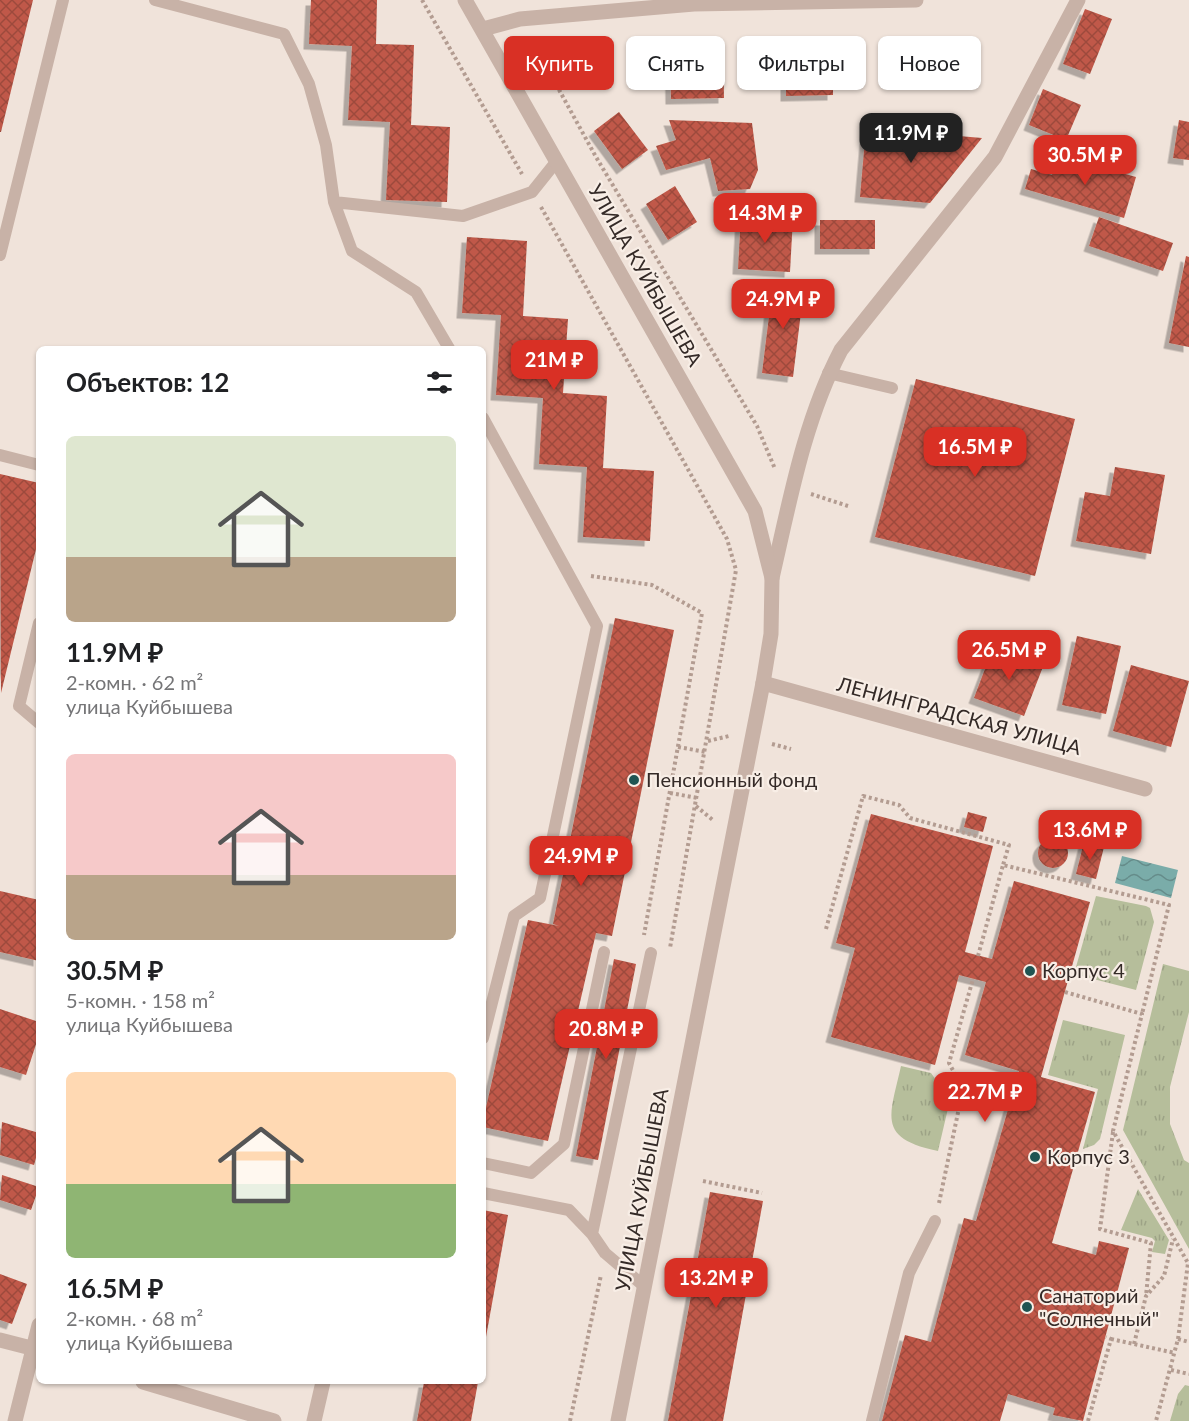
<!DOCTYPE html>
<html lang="ru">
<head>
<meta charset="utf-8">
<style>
	:root { --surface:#fff; --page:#f6f6f6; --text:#202124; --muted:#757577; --accent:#d93025 }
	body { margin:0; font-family:Lato,sans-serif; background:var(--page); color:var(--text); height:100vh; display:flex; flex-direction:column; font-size:22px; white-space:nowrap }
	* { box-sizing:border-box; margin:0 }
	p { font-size:20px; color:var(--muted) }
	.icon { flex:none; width:33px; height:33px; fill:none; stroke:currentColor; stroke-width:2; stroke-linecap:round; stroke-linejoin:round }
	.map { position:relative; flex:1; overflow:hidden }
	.details { position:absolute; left:36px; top:346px; width:450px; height:1038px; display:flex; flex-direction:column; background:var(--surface); border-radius:9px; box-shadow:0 2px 4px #0004 }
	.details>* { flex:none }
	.guide { position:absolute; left:504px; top:36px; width:570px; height:54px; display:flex; gap:12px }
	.price { position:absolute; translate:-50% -51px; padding:0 14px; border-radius:12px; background:var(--accent); color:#fff; font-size:20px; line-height:39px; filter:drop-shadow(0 2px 3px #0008) }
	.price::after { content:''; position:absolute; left:50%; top:36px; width:18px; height:14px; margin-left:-9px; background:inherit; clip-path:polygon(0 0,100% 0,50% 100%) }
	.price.current { background:#222; color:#fff }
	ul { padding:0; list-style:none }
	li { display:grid; align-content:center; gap:12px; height:318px; padding:0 30px }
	li span { display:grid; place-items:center; height:186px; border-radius:9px; color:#555 }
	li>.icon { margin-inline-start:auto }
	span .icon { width:108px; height:108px; fill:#fffc; stroke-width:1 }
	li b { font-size:26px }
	h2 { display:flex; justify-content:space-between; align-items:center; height:72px; padding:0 30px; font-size:26px }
	.pill { padding:0 21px; border-radius:9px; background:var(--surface); box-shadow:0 2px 4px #0004; font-size:21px; line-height:54px }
	.pill.current { background:var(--accent); color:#fff }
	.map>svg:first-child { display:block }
</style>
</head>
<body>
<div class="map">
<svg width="1189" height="1421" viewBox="0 0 1189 1421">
	<defs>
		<pattern id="grass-tufts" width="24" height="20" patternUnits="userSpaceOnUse" patternTransform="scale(1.5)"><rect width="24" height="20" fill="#b6be9b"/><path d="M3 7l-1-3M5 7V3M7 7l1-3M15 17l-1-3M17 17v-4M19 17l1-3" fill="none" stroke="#9da386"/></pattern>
		<pattern id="water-waves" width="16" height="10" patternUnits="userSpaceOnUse" patternTransform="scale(1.5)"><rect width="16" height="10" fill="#7aaca9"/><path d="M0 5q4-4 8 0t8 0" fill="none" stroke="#658c8a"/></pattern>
		<pattern id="building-cross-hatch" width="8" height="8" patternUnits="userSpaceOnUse" patternTransform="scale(1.5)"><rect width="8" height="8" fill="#c05948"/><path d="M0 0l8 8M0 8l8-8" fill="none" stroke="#9d4a3c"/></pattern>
		<filter id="shadow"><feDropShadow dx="-5.5" dy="5.5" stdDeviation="0" flood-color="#0004"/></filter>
	</defs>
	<rect width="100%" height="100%" fill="#f0e3da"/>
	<!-- grass -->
	<path fill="url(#grass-tufts)" d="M1096,896L1146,906L1150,908L1154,922L1136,990L1074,974Z
		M1163,964L1189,971V1012L1170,1087V1124L1184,1160L1189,1163V1249L1123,1130Z
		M1063,1020L1125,1035L1100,1139L1094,1145L1083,1149L1098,1089L1048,1075Z
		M901,1066L931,1073L950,1100L938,1151C876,1138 890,1116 901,1066Z
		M1138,1189L1169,1240L1165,1254L1152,1252L1155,1241L1152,1238L1121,1230Z
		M1185,1385L1189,1386V1421H1170L1178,1394Z"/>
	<!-- water -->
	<path fill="url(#water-waves)" d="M1122,856L1178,870L1171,898L1115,883Z"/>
	<!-- building -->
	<path fill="url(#building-cross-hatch)" filter="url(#shadow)" d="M0,0H33L1,132H0Z
		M311,0H377L376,44L414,45L411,125L450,127L447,202L386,200L390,122L348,120L352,46L309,44Z
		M1085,9L1112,19L1090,74L1063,64Z
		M786,45H833V95L786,96Z
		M670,46H723L724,98L671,99Z
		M1043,89L1081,105L1066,140L1029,125Z
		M619,112L648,150L622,169L594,131Z
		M669,120L752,123L758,170L750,189L718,191L710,158L666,170L656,146L676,140Z
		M1179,120L1189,122V160L1173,158Z
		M866,128L982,138L930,203L860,197Z
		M1058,155L1136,177L1124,218L1025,189L1031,169L1052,175Z
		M675,186L697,222L668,240L646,204Z
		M741,215L793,218L790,272L738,269Z
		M1099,217L1173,243L1163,271L1089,246Z
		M820,220H875V249H820Z
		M467,237L527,241L523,316L568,319L563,393L607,396L603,468L654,471L650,541L583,537L587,467L539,464L543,398L496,395L501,315L462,313Z
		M1186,256L1189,257V347L1169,343Z
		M773,284L804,288L793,377L762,373Z
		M916,379L1075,419L1035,576L875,537Z
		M1115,467L1165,475L1151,554L1076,541L1085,492L1110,496Z
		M0,474L39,483V537L1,693Z
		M615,618L674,630L612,936L596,933L548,1141L483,1127V1121L528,920L559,926L553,924Z
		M1077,636L1121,646L1106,714L1062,705Z
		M994,645L1044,664L1024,716L974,698Z
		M1131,665L1189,681L1171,747L1113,731Z
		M968,812L987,817L983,832L964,827Z
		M871,814L993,846L965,952L992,959L1014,881L1090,902L1041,1077L1095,1092L1052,1243L1096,1255L1099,1241L1129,1248L1083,1421L1053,1415L1055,1408L1008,1394L1000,1421H882L905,1335L931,1342L964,1218L976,1221L1019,1071L965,1055L986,982L959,975L935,1065L831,1037L855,948L836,943Z
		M1038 853a15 15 0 1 1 30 0a15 15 0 1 1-30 0Z
		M1084,842L1104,847L1096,879L1076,874Z
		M0,891L39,900V961L0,952Z
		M614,959L636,964L598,1160L576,1156Z
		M0,1009L39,1022V1035L26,1075L0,1067Z
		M2,1122L39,1133V1147L34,1165L0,1155Z
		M2,1175L39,1187L31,1210L0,1200Z
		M710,1192L763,1201L723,1421H668Z
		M483,1210L508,1215L484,1348H483Z
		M0,1274L27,1284L12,1324L0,1320Z
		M424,1382H478L471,1421H417Z"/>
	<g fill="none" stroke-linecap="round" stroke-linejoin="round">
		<!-- path -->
		<path stroke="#b39c91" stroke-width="4" stroke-dasharray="3 3" stroke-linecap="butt" d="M422,0L522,174
			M530,37L596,157L757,426L775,469
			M541,207L727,539L736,570L670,948
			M811,494L848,506
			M591,576L652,585L702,613L644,935
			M708,741L729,736
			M772,744L791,749
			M678,747L706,752
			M670,793L698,798
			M696,806L714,821
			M826,929L863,796L899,805L910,818L1009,845L1003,865
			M978,956L1003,865L1169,905L1142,1014
			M1065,992L1142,1014L1113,1131L1188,1263L1178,1339L1156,1421
			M1113,1132L1100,1229L1151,1243L1146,1296
			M703,1181L762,1193
			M939,1203L963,1089L949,1063L973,979
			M1111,1339L1175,1353
			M1178,1339L1189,1342
			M1134,1344L1146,1296L1164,1276L1173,1239
			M1171,1370L1189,1374
			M570,1421L601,1275
			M1088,1421L1111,1339L1106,1337"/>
		<!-- service -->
		<path stroke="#c8b2a7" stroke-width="12" d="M155,0L284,34L309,84L326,145L334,202L352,251L416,292L450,350
			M334,202L463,216L532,192L556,162
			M0,255L63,0
			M828,373L892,388
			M483,418L597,626L540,898L514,916L483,1038
			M0,455L39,465
			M39,623L19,706L39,723
			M483,1163L531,1173L564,1144L604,952
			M483,1193L569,1210L592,1234L605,1253L645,1287
			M592,1234L651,953
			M872,1421L909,1273L935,1221"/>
		<!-- minor -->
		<path stroke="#c8b2a7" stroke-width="15" d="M483,29L520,19L694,4L916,0
			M772,578C790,500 804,421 841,350L995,157L1078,0
			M763,683L1145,789
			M0,1340L39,1350
			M143,1382L274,1421
			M15,1421L39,1325
			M314,1421L323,1382"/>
		<!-- tertiary -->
		<path stroke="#c8b2a7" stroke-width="15" d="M465,0L755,511L772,578L771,634L763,683L618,1421"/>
	</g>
	<!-- markers -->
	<g fill="#1f5452" stroke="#f8eee6" stroke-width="2">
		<circle cx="634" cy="780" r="6"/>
		<circle cx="1030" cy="971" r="6"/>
		<circle cx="1035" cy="1157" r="6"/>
		<circle cx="1027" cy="1307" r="6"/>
	</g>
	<g text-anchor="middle" stroke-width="4.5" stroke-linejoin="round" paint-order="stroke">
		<!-- street labels -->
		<g font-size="20" fill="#342a27" stroke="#f8eee6">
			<text transform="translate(645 275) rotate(60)" y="7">УЛИЦА КУЙБЫШЕВА</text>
			<text transform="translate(959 716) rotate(15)" y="7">ЛЕНИНГРАДСКАЯ УЛИЦА</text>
			<text transform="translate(642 1190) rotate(-79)" y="7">УЛИЦА КУЙБЫШЕВА</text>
		</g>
		<!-- poi labels -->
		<g font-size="20" fill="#342a27" stroke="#f8eee6" text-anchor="start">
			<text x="646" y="787">Пенсионный фонд</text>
			<text x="1042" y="978">Корпус 4</text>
			<text x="1047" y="1164">Корпус 3</text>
			<text x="1039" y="1303">Санаторий<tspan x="1039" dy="23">"Солнечный"</tspan></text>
		</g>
	</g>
</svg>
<b class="price current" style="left:911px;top:164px">11.9M ₽</b>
<b class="price" style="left:1085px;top:186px">30.5M ₽</b>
<b class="price" style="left:765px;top:244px">14.3M ₽</b>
<b class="price" style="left:783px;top:330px">24.9M ₽</b>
<b class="price" style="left:554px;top:391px">21M ₽</b>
<b class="price" style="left:975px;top:478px">16.5M ₽</b>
<b class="price" style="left:1009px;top:681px">26.5M ₽</b>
<b class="price" style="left:1090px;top:861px">13.6M ₽</b>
<b class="price" style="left:581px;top:887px">24.9M ₽</b>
<b class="price" style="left:606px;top:1060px">20.8M ₽</b>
<b class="price" style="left:985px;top:1123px">22.7M ₽</b>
<b class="price" style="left:716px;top:1309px">13.2M ₽</b>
<div class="guide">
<a class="pill current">Купить</a>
<a class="pill">Снять</a>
<a class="pill">Фильтры</a>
<a class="pill">Новое</a>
</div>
<section class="details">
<h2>Объектов: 12<svg class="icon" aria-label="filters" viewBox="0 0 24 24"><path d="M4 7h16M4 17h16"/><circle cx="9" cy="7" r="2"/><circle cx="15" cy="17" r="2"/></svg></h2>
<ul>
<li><span style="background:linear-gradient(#dfe7d0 65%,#b9a48a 0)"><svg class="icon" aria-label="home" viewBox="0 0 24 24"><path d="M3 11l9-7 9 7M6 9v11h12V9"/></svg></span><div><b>11.9M ₽</b><p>2-комн. · 62 m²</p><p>улица Куйбышева</p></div></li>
<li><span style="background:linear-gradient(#f6c9c9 65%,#b9a48a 0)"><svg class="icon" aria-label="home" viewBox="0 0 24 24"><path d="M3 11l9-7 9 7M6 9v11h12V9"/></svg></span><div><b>30.5M ₽</b><p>5-комн. · 158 m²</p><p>улица Куйбышева</p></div></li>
<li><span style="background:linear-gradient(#ffd9b3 60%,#8fb573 0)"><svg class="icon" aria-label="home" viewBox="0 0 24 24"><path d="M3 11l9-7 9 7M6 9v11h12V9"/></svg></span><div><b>16.5M ₽</b><p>2-комн. · 68 m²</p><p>улица Куйбышева</p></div></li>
</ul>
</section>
</div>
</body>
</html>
